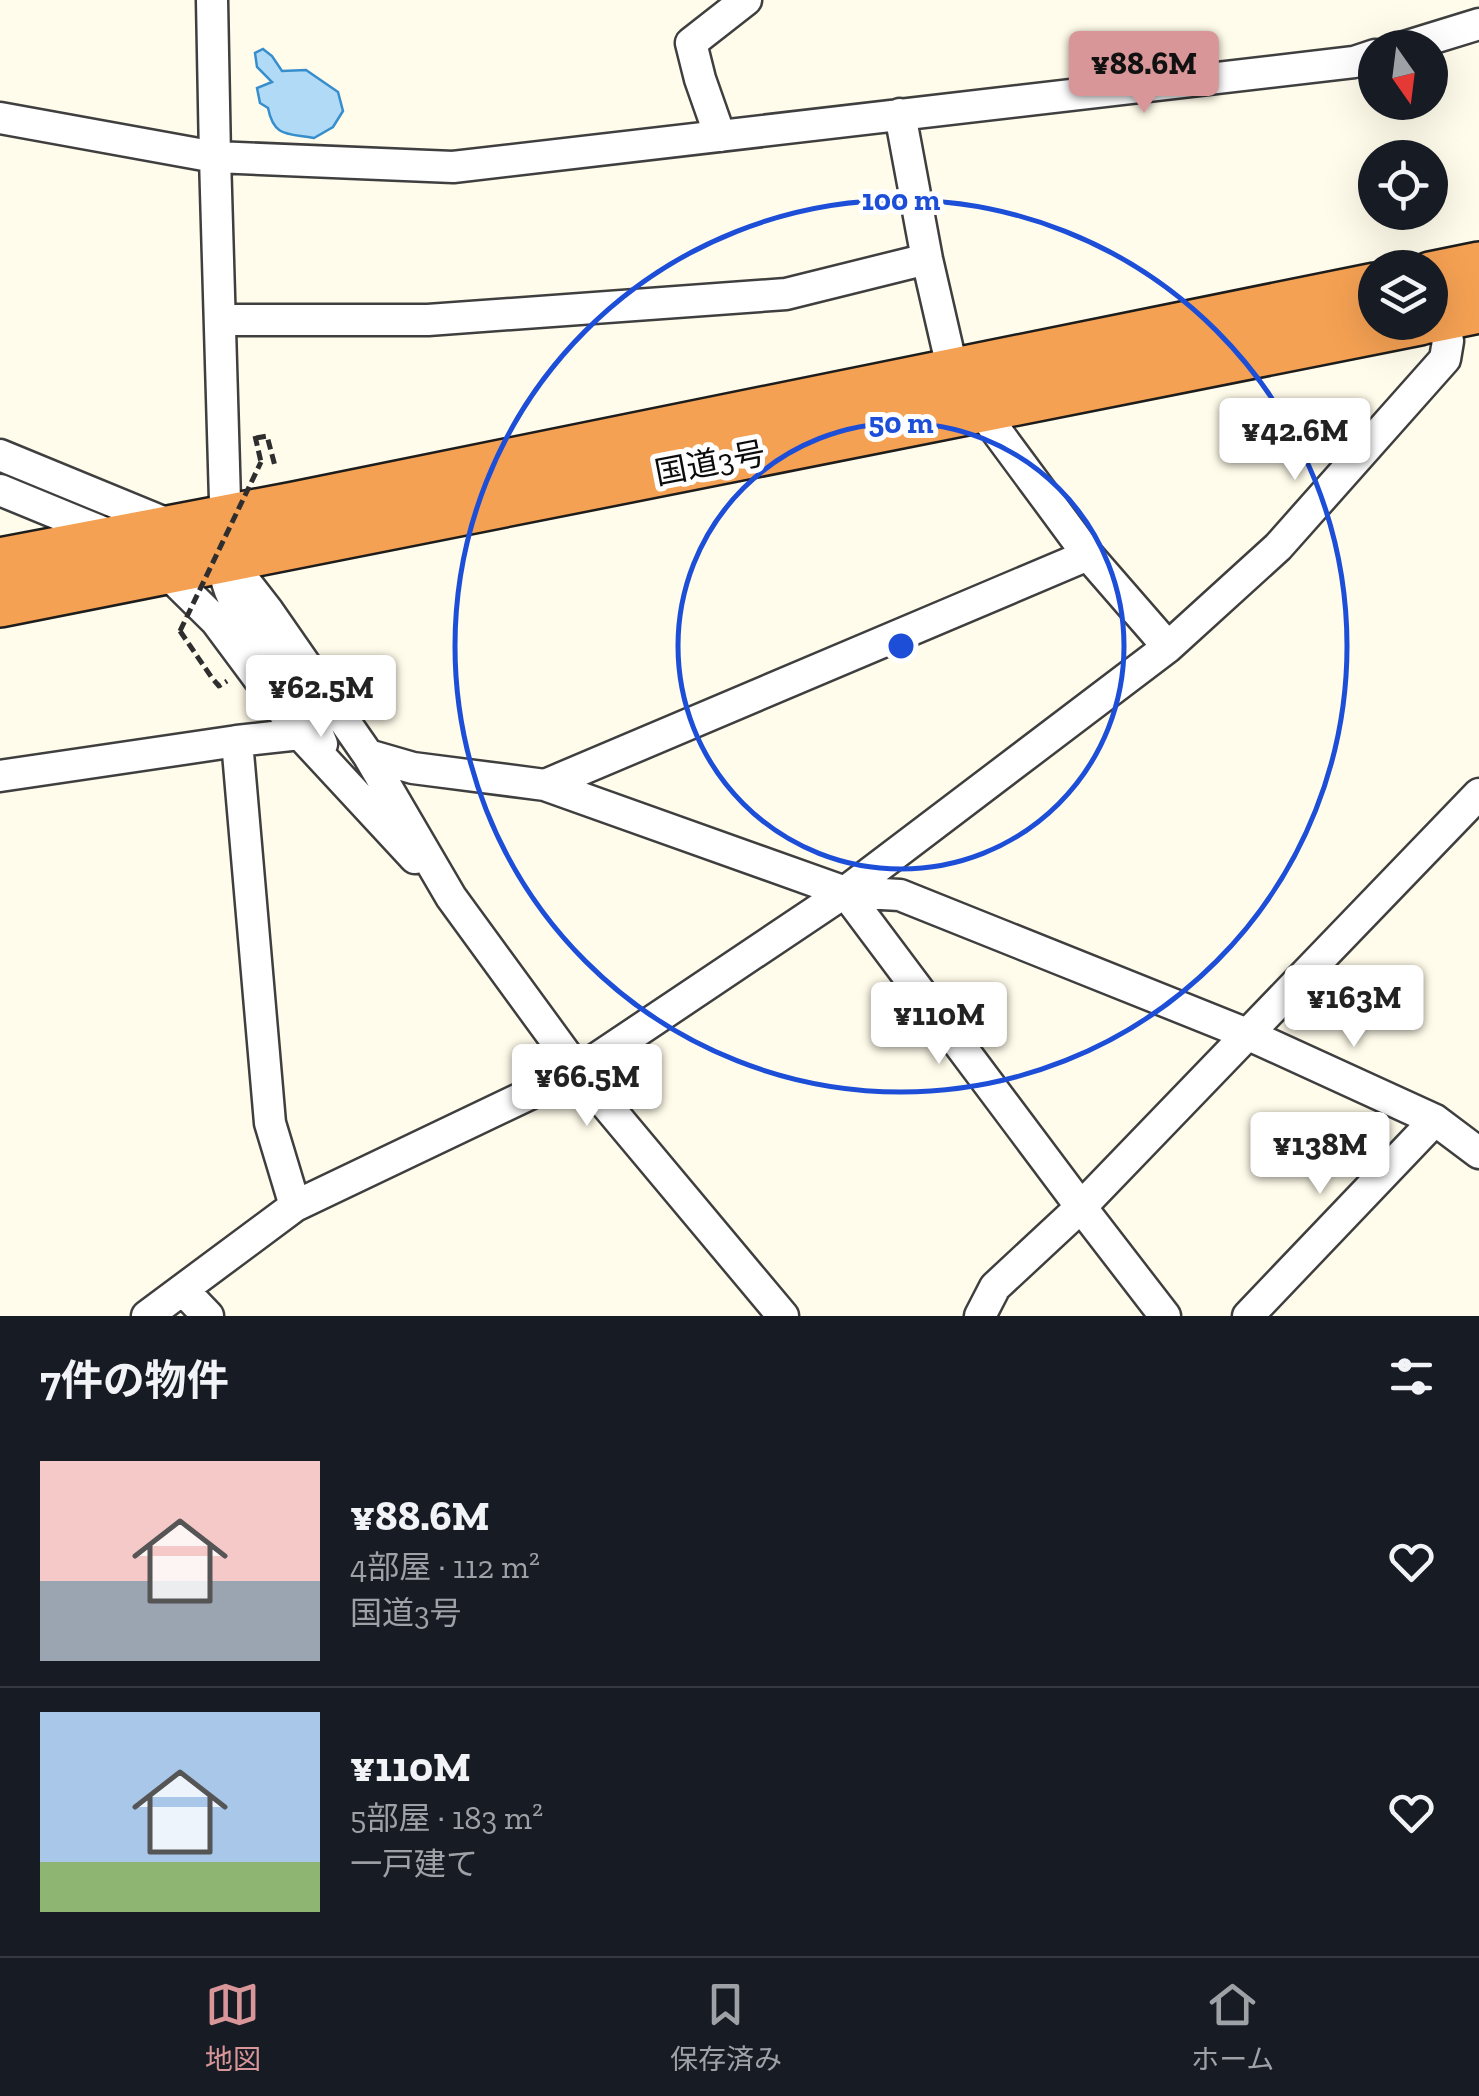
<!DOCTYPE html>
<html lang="ja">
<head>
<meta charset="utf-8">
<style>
	:root { --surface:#171b24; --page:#20242c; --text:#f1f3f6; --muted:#9ea1a6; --line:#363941; --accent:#d99699 }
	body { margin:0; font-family:"Zilla Slab","Noto Sans JP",serif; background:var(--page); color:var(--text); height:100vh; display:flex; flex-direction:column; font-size:38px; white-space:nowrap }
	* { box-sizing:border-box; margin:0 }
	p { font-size:32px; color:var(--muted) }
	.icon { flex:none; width:55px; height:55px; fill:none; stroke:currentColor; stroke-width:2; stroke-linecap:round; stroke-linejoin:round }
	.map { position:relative; height:1316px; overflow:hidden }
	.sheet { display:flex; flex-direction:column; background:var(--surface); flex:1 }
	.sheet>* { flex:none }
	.needle { width:65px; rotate:166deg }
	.tools { position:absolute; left:1358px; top:30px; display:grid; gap:20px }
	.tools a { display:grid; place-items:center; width:90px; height:90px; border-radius:50%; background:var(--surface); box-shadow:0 10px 40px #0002; font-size:50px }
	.price { position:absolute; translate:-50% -85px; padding:0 22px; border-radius:10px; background:#fff; color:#222; font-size:32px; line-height:65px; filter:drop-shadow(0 2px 5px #0008) }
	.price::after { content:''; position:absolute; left:50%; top:60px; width:30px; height:22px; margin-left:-15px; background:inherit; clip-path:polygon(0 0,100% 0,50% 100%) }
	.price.current { background:var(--accent); color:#111 }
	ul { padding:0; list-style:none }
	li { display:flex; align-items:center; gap:30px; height:250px; padding:0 40px }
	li+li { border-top:2px solid var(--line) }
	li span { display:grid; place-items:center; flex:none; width:280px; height:200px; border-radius:0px; color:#555 }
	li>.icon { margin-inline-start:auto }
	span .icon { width:120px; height:120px; fill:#fffc; stroke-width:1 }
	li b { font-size:42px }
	h2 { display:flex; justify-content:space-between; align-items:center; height:120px; padding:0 40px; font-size:42px }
	.tabs { display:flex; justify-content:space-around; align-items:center; height:140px; border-top:2px solid var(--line); background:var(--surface); font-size:28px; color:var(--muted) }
	.tabs a { display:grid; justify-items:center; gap:5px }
	.tabs .current { color:var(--accent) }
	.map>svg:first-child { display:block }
</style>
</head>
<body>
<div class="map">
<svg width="1479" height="1316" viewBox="0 0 1479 1316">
	<rect width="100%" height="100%" fill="#fffceb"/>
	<!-- water -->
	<path fill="#b0daf6" stroke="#378ecd" stroke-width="2.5" d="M263,49L272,56L282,71L306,70L338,92L343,111L333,127L314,138C288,133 274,138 268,108L260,103L257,88L272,82L257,67L255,53Z"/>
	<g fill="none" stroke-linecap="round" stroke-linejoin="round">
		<!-- minor casing -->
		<g stroke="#3f3f3f" stroke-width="35">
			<path id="minor" d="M212,0L215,157L453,167L1354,62L1375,55
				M1401,48L1479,24
				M900,114L927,259L953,372L1088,555L1168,647
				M0,118L215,157L226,535
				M720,136L700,79L691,43L746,0
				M221,320H428L786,294L927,259
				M0,455L175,527
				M0,490L117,538
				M215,549L227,558L268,611L368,755L451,897L578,1071L783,1316
				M156,562L216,621L300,734L415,858
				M227,582C239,625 281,655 301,693C309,709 315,728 322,744
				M0,776L237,741
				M545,785L1088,555
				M845,892L1168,647L1278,547L1445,359L1448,341L1443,318
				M845,892L900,895L1247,1034L1435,1120L1479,1153
				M845,892L1081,1207L1165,1316
				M295,1206L270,1123L237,741L300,734
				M183,1290L208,1316
				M147,1316L295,1206L578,1071L845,892L545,785L413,768L368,755
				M980,1316L995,1287L1081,1207L1479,794
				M1248,1316L1435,1120"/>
		</g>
		<!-- highway casing -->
		<g stroke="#1d1d1d" stroke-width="50">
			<path id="highway" d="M1430,275L1479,265
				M1430,320L1479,310
				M0,561L294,505L1375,286
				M0,604L1420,322"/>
		</g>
		<!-- path -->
		<path stroke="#2e2e2e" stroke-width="5" stroke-dasharray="10 5" stroke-linecap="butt" d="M255,436L261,462
			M256,438L267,436L275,466
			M180,631L212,678L219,686L227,681"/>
		<!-- minor -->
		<use href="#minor" stroke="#fff" stroke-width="30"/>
		<!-- highway -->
		<use href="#highway" stroke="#f5a153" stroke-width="45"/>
		<!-- path-bridge -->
		<path stroke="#2e2e2e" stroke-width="5" stroke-dasharray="10 5" stroke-linecap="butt" d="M180,631L261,462"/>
	</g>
	<!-- distance rings -->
	<g fill="none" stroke="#1d4ed8" stroke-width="5">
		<circle cx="901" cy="646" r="223"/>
		<circle cx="901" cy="646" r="446"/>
	</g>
	<g text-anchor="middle" stroke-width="10" stroke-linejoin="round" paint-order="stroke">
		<!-- street labels -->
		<g font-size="32" fill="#0c0c0c" stroke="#fff">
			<text transform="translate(710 463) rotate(-11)" y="11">国道3号</text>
		</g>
	</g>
	<circle cx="901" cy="646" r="15" fill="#1d4ed8" stroke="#fff" stroke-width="5"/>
	<g font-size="30" text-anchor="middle" font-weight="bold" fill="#1d4ed8" stroke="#fff" stroke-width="10" stroke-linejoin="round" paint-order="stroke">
		<text x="901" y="210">100 m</text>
		<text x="901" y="433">50 m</text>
	</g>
</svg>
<div class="tools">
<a><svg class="needle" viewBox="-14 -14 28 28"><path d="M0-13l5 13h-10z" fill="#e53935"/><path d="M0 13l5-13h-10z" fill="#9ea1a6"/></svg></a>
<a><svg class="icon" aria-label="locate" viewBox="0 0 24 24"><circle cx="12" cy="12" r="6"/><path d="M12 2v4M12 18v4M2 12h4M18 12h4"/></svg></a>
<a><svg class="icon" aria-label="layers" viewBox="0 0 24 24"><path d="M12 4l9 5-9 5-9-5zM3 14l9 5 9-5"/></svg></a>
</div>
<b class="price current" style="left:1144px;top:116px">¥88.6M</b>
<b class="price" style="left:1295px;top:483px">¥42.6M</b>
<b class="price" style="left:321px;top:740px">¥62.5M</b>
<b class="price" style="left:1354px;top:1050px">¥163M</b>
<b class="price" style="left:939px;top:1067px">¥110M</b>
<b class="price" style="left:587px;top:1129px">¥66.5M</b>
<b class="price" style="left:1320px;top:1197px">¥138M</b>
</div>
<section class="sheet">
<h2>7件の物件<svg class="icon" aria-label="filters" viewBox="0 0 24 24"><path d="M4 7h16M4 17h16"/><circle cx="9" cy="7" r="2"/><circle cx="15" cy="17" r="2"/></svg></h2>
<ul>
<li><span style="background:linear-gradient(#f6c9c9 60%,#9aa5b1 0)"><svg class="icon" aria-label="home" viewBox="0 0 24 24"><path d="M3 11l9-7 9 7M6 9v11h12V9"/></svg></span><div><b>¥88.6M</b><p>4部屋 · 112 m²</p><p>国道3号</p></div><svg class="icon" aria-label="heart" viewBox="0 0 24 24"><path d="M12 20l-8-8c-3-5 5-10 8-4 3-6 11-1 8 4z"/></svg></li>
<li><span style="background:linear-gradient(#a9c7e8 75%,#8fb573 0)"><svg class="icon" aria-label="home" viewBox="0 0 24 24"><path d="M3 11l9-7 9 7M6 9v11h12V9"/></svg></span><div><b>¥110M</b><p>5部屋 · 183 m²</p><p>一戸建て</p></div><svg class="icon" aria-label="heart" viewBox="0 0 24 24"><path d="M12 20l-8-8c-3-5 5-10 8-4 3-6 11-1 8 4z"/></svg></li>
</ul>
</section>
<nav class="tabs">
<a class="current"><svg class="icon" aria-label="map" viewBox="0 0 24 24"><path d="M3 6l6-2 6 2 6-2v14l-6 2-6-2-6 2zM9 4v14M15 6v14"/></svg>地図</a>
<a><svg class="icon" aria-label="saved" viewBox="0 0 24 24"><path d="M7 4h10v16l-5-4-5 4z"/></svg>保存済み</a>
<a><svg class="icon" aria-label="home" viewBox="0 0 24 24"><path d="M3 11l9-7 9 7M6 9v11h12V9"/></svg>ホーム</a>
</nav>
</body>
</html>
